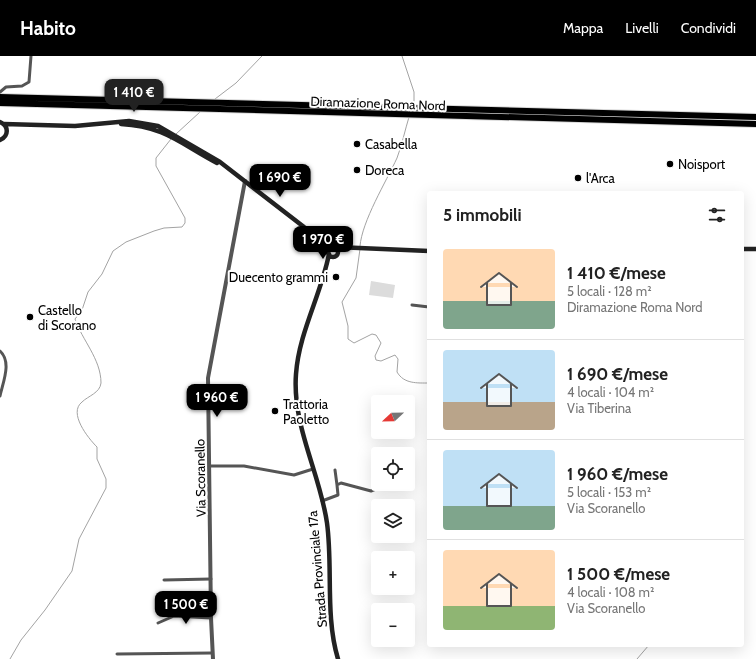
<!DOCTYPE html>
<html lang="it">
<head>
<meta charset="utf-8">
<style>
	:root { --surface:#fff; --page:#f6f6f6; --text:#222; --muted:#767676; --line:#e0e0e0; --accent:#000 }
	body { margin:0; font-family:Cabin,sans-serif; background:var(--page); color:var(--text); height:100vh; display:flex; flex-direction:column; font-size:15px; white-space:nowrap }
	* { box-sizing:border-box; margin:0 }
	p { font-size:13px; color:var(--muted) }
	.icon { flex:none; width:22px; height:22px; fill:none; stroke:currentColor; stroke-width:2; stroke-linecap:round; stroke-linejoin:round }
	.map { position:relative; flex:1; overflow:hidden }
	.drawer { position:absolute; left:427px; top:135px; width:317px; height:456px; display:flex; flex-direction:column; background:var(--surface); border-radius:4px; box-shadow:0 4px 16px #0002 }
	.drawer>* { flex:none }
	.needle { width:26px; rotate:248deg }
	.tools { position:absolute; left:371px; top:339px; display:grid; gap:8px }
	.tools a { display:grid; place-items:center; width:44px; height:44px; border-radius:4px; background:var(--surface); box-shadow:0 4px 16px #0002; font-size:20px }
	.price { position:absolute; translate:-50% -34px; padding:0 9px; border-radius:8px; background:var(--accent); color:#fff; font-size:13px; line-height:26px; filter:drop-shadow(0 1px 2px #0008) }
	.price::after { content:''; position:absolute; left:50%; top:24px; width:12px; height:9px; margin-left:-6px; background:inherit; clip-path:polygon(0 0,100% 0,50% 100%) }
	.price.active { background:#222; color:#fff }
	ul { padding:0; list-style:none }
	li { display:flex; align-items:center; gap:12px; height:100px; padding:0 16px }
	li+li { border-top:1px solid var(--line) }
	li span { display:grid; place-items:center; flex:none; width:112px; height:80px; border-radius:4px; color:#555 }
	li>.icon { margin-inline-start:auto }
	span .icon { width:48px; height:48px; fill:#fffc; stroke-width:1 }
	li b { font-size:17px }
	h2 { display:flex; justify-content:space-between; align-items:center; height:48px; padding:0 16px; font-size:17px }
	header { display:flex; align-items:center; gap:24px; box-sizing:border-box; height:56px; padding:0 20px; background:var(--accent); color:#fff }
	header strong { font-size:19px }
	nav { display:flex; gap:22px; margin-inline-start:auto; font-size:14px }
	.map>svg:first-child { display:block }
</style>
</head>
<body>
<header>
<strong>Habito</strong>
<nav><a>Mappa</a><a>Livelli</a><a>Condividi</a></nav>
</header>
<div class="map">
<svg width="756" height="603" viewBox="0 0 756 603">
	<rect width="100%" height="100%" fill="#fff"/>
	<!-- pitch -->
	<path fill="#dcdcdc" d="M371,225L395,229L393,242L369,239Z"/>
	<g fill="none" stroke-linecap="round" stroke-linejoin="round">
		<!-- stream -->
		<path stroke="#a3a3a3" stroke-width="1" d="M402,0L414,36V49
			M215,43L236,27L262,0
			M176,78L200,56
			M360,190C362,165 386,126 397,102C402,89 405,74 409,61
			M360,193L356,222L342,246L348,270V283L354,287L372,278L376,279L381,287L375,300L376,304L381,305L395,299L398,303L397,316C404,328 417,327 429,327
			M10,603L21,584L45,554L72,515L79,483L106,432V423L97,403V391C88,382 68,357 82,346C88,340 100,337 101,327C101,303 82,284 75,263L82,254L88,236L102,218L113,195L126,186L154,175L164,172L182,171L185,167V162L156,110V102L171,83
			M637,603L649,589"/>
		<!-- motorway casing -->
		<g stroke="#dbdbdb" stroke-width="8">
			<path id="motorway" d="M0,41L756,61
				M0,47L756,68"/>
		</g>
		<!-- minor -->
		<path stroke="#555" stroke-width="3" d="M0,36L6,31L22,30L29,26L31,0
			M412,249L429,251
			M0,295C12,306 3,326 0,340
			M210,410H244L294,419L313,413
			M335,414L337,429
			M322,445L338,439L337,429L341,427L371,435L388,428
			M164,524L211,523
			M158,567L174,560L211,562
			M117,598L212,597"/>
		<!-- tertiary -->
		<path stroke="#555" stroke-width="4" d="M213,603L211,562L208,322L245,125"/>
		<!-- secondary -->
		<path stroke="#222" stroke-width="4.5" d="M0,66C9,70 9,80 0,84
			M4,68L75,70L129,65L158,70L220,106L304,171L332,191
			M121,68C164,70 181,88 217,107
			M328 196a5 5 0 1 1 10 0a5 5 0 1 1-10 0Z
			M336,191L429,195
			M742,193H756
			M329,198C321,239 299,276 296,318C292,370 320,417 327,467C333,511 325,560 338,603"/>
		<!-- motorway -->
		<use href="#motorway" stroke="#000" stroke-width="6"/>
	</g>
	<!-- markers -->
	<g fill="#000" stroke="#fff" stroke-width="1.5">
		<circle cx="357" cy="88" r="4"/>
		<circle cx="670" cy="108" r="4"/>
		<circle cx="357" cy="114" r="4"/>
		<circle cx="578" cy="122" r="4"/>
		<circle cx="336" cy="221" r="4"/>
		<circle cx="30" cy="261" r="4"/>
		<circle cx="275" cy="355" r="4"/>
	</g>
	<g text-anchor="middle" stroke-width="4" stroke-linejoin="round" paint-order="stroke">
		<!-- street labels -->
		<g font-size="13" fill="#000" stroke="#fff">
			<text transform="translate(378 47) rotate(2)" y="5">Diramazione Roma Nord</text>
			<text transform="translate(200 422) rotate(-91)" y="5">Via Scoranello</text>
			<text transform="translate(317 513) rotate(-95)" y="5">Strada Provinciale 17a</text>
		</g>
		<!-- poi labels -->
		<g font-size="13" fill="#000" stroke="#fff" text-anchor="start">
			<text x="365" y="93">Casabella</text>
			<text x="678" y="113">Noisport</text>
			<text x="365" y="119">Doreca</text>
			<text x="586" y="127">l'Arca</text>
			<text x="328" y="226" text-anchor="end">Duecento grammi</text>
			<text x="38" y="259">Castello<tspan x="38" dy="15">di Scorano</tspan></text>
			<text x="283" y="353">Trattoria<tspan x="283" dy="15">Paoletto</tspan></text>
		</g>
	</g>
</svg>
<div class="tools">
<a><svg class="needle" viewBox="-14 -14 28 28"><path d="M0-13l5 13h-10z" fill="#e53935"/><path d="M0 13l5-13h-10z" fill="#767676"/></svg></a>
<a><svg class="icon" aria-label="locate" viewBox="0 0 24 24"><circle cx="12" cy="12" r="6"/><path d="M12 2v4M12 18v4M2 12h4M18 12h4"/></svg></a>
<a><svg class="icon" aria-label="layers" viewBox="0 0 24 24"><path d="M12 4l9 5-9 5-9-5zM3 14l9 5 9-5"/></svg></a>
<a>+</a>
<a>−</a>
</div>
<b class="price active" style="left:134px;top:57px">1 410 €</b>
<b class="price" style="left:280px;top:142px">1 690 €</b>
<b class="price" style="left:323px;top:204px">1 970 €</b>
<b class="price" style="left:217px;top:362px">1 960 €</b>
<b class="price" style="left:186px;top:569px">1 500 €</b>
<section class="drawer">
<h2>5 immobili<svg class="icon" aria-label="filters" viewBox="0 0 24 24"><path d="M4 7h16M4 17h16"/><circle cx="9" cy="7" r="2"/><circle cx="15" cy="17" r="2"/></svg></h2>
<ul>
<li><span style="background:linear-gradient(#ffd9b3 65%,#7fa58c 0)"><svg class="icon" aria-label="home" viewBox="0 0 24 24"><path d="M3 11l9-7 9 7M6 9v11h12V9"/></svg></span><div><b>1 410 €/mese</b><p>5 locali · 128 m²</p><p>Diramazione Roma Nord</p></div></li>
<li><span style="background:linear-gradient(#bfe0f5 65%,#b9a48a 0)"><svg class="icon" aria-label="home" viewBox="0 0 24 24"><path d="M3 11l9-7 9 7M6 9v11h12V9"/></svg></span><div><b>1 690 €/mese</b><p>4 locali · 104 m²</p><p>Via Tiberina</p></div></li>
<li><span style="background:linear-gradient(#bfe0f5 70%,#7fa58c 0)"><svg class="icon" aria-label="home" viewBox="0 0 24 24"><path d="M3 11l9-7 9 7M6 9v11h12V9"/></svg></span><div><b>1 960 €/mese</b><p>5 locali · 153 m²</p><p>Via Scoranello</p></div></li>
<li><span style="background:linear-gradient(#ffd9b3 70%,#8fb573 0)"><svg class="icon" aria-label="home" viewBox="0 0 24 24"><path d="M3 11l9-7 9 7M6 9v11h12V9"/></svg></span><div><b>1 500 €/mese</b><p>4 locali · 108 m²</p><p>Via Scoranello</p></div></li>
</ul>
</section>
</div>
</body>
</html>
